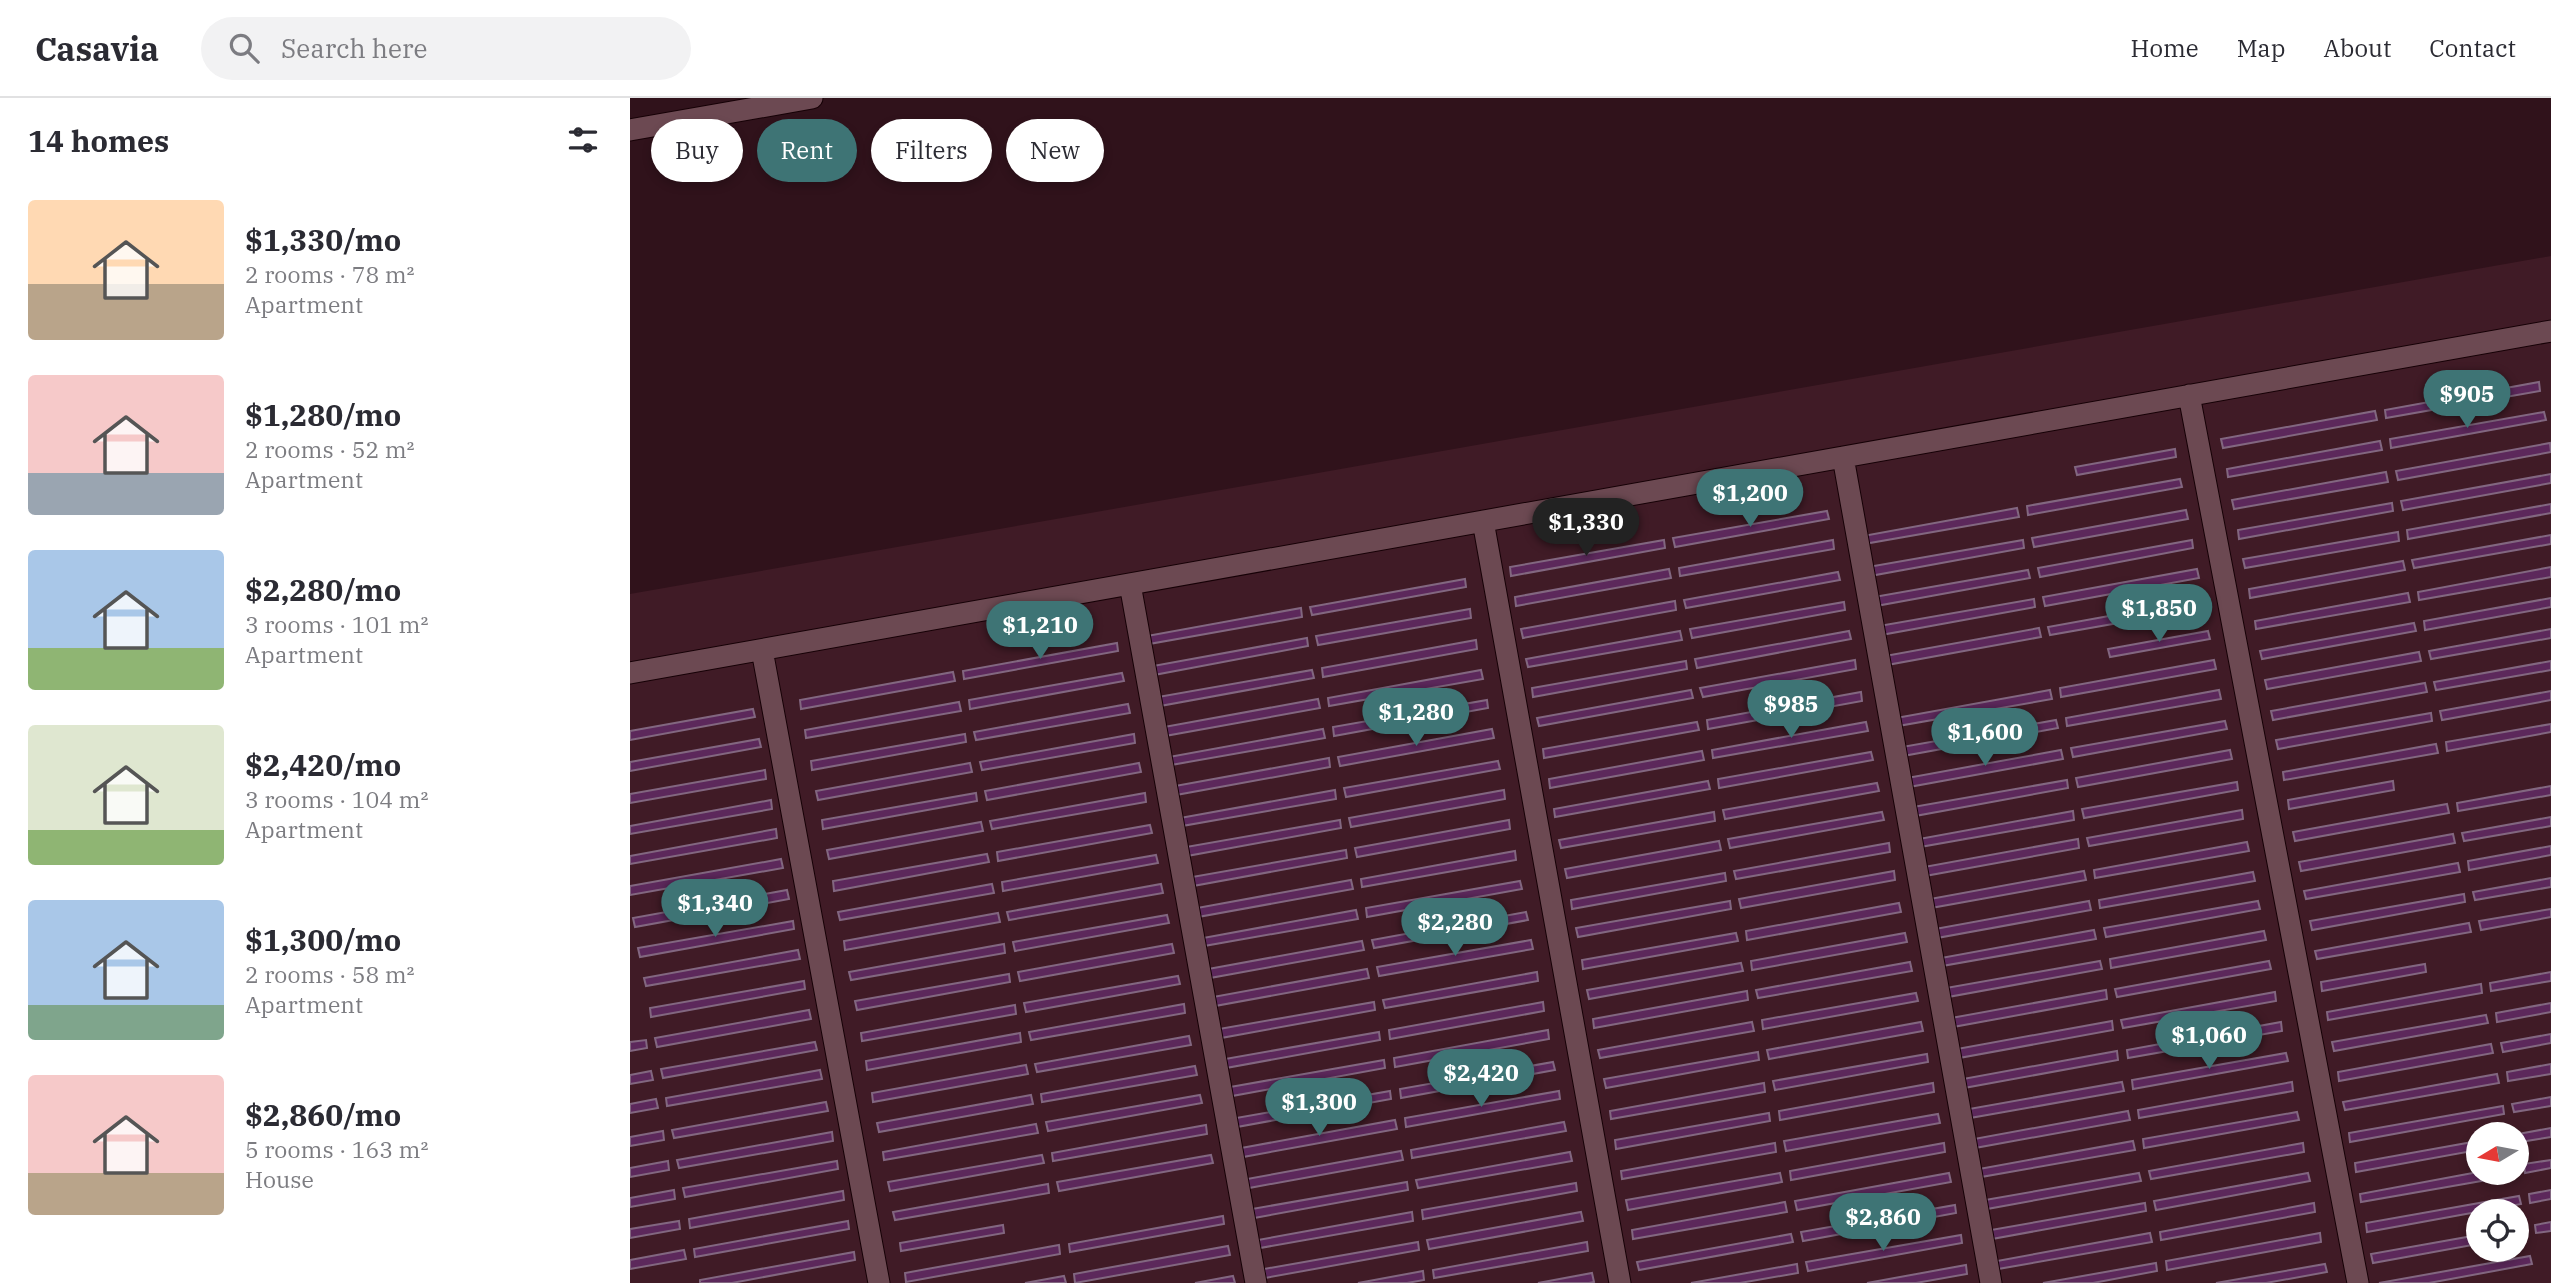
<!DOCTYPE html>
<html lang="en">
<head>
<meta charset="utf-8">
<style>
	:root { --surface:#fff; --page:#f2f2f3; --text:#2b2b33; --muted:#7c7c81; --line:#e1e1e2; --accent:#3e7475 }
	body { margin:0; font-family:"IBM Plex Serif",serif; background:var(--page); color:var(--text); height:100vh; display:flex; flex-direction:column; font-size:26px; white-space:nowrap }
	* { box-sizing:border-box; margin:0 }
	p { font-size:23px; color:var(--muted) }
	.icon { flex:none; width:38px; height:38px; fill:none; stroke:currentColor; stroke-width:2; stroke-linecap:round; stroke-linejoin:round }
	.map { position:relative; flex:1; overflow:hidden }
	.drawer { display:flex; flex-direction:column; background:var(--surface); width:630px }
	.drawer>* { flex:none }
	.banner { position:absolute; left:21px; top:21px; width:665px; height:63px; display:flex; gap:14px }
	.needle { width:46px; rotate:260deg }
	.fabs { position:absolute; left:1836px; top:1024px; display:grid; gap:14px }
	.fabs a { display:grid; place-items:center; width:63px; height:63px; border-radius:50%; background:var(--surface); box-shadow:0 4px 10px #0003; font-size:35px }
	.price { position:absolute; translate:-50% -60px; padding:0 16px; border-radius:24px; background:var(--accent); color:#fff; font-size:23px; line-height:46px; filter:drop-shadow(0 2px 4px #0008) }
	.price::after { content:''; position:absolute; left:50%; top:42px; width:21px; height:16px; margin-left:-10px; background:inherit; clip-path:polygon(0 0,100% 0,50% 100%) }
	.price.selected { background:#222; color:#fff }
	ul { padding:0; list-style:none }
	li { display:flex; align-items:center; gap:21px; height:175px; padding:0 28px }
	li span { display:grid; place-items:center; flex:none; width:196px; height:140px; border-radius:7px; color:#555 }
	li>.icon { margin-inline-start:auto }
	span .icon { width:84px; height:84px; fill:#fffc; stroke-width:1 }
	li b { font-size:30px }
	h2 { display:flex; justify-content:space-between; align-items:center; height:84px; padding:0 28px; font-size:30px }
	.tag { padding:0 24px; border-radius:32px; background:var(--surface); box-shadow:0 4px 10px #0003; font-size:24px; line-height:63px }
	.tag.selected { background:var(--accent); color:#fff }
	header { display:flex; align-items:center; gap:42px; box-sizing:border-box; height:98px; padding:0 35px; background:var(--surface); border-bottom:2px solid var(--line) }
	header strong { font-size:33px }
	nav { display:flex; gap:38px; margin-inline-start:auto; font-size:24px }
	.search { width:490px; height:63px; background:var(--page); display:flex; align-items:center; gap:18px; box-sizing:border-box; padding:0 24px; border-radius:38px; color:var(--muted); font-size:26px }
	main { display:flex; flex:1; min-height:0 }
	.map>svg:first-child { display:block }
</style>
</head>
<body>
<header>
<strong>Casavia</strong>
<div class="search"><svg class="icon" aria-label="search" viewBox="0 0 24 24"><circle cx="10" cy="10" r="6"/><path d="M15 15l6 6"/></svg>Search here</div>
<nav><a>Home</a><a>Map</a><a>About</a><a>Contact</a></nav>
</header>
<main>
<section class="drawer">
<h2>14 homes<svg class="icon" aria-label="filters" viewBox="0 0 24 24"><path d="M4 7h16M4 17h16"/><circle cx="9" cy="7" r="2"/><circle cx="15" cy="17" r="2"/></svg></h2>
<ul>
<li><span style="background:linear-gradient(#ffd9b3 60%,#b9a48a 0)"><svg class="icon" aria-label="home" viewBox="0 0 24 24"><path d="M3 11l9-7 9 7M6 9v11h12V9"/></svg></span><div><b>$1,330/mo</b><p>2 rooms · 78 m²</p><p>Apartment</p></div></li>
<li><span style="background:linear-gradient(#f6c9c9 70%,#9aa5b1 0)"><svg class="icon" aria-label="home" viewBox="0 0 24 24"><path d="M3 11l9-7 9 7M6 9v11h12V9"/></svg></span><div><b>$1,280/mo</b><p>2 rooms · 52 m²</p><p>Apartment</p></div></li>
<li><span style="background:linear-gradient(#a9c7e8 70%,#8fb573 0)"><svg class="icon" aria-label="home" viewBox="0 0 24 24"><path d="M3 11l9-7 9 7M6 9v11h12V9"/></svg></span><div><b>$2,280/mo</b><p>3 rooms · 101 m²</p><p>Apartment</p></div></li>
<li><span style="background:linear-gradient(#dfe7d0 75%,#8fb573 0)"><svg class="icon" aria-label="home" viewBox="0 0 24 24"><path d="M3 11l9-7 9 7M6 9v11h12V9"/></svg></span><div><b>$2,420/mo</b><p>3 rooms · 104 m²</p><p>Apartment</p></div></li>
<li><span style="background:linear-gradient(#a9c7e8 75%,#7fa58c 0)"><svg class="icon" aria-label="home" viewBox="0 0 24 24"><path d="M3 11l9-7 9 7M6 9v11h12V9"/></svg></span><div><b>$1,300/mo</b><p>2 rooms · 58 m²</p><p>Apartment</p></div></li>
<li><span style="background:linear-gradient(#f6c9c9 70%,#b9a48a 0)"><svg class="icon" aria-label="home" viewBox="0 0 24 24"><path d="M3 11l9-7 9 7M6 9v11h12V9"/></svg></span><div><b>$2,860/mo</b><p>5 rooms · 163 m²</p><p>House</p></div></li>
</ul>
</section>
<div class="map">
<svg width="1921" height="1185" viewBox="0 0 1921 1185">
	<rect width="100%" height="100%" fill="#30121b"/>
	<!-- built -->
	<path fill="#401b26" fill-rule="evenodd" d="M1921,158V1185H0V496ZM1848,1036H1886V1074H1848ZM1848,1113H1886V1152H1848Z"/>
	<!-- building -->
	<path fill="#5c285b" stroke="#826780" stroke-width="2" d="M1909,284L1910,293L1756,320L1755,312Z
		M1745,313L1747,322L1593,350L1591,341Z
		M1914,314L1916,322L1761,350L1760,341Z
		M1750,343L1752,352L1598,379L1597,371Z
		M1920,345L1921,354L1768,382L1766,373Z
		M1545,351L1546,359L1447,377L1445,369Z
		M1756,374L1758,384L1604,411L1602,402Z
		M1921,376V385L1773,412L1771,403Z
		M1550,381L1552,389L1398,417L1397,408Z
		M1762,405L1763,413L1609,441L1608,432Z
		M1921,406V415L1778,441L1777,432Z
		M1387,410L1389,419L1234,446L1233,438Z
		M1556,412L1558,421L1404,449L1402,440Z
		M1197,413L1199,421L1045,449L1043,440Z
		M1768,434L1769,443L1615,470L1613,461Z
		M1921,437V446L1784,470L1782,462Z
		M1034,442L1035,450L881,478L880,469Z
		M1203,442L1204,451L1050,478L1049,470Z
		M1393,442L1394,450L1240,478L1238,469Z
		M1562,442L1563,450L1410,479L1408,470Z
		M1773,463L1775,472L1620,500L1619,491Z
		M1921,469V479L1789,502L1788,494Z
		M1039,471L1041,480L886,508L885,499Z
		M1567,471L1569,480L1415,508L1413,499Z
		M1398,472L1400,480L1246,508L1244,499Z
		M1208,474L1210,482L1056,510L1054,502Z
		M835,481L836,489L682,517L680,509Z
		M1778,495L1780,504L1626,531L1625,523Z
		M1921,500V509L1795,532L1794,523Z
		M1404,501L1405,509L1251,537L1249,528Z
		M1573,501L1574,510L1420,537L1418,529Z
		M1045,503L1046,512L893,540L891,531Z
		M1214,504L1215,512L1062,540L1060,531Z
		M671,510L672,519L519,546L517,538Z
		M840,511L841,520L688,547L686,538Z
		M1784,525L1786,533L1632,561L1630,553Z
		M1409,530L1411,539L1257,567L1255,558Z
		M1921,531V540L1801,561L1799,553Z
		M1050,533L1052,542L898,569L896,561Z
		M1219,533L1221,541L1067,570L1065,561Z
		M1578,533L1580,541L1480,559L1478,551Z
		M677,540L678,548L524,577L523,568Z
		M846,542L847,551L693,579L692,570Z
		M487,545L488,553L334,581L333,573Z
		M1789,554L1791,563L1637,591L1635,582Z
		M1225,562L1226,571L1073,599L1070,590Z
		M1584,562L1586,571L1431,599L1430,590Z
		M1056,563L1057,571L903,599L902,590Z
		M1921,563V572L1806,592L1804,584Z
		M682,572L684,580L530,608L528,599Z
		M851,572L853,581L699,608L698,600Z
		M323,574L325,583L171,611L170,602Z
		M492,575L494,583L340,611L339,602Z
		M1795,585L1797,594L1643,622L1641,613Z
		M1061,592L1063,600L909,628L907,620Z
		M1420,592L1422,601L1268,628L1266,620Z
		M1589,592L1591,601L1437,628L1436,620Z
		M1921,593V602L1812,622L1810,613Z
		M1231,594L1232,603L1078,631L1077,622Z
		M688,601L690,610L535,638L534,629Z
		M857,602L858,610L704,638L703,629Z
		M329,604L331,613L176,640L175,632Z
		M498,606L500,615L346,642L344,634Z
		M123,611L125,619L0,642V633Z
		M1801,615L1802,623L1648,651L1646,642Z
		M1426,622L1428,630L1273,658L1272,649Z
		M1595,623L1597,631L1443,659L1441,650Z
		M1067,624L1069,632L914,660L913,651Z
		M1236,624L1238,633L1083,660L1082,652Z
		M1921,626V634L1817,653L1816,644Z
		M693,631L695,640L541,667L539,659Z
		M862,631L864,640L710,668L708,659Z
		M335,636L336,644L182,672L181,663Z
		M504,636L505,645L352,672L350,664Z
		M129,641L131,649L0,673V664Z
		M1806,646L1808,655L1654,682L1653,674Z
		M1431,652L1433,661L1279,689L1277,680Z
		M1600,652L1602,661L1448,689L1446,680Z
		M1072,653L1074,662L920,690L919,681Z
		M1241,654L1243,662L1089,690L1088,681Z
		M699,660L700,669L546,697L545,688Z
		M868,663L870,671L716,699L714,690Z
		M340,665L342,674L188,702L186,693Z
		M509,665L511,674L357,702L355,693Z
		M135,672L136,681L0,705V696Z
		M1437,682L1438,690L1285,718L1283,709Z
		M1078,683L1080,691L925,719L924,711Z
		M1763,683L1764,692L1659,711L1658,702Z
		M1607,684L1608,692L1454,720L1452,711Z
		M1247,685L1249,693L1095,721L1093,712Z
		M1921,688V697L1828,713L1827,705Z
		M705,692L706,701L552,728L550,720Z
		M874,692L875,701L721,729L719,720Z
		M346,695L347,703L193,731L192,722Z
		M515,695L516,704L362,731L360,723Z
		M141,702L142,711L0,736V728Z
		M1817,706L1819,715L1665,743L1663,734Z
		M1612,712L1613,721L1459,748L1457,740Z
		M1443,713L1444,722L1290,749L1289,741Z
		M1084,714L1085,723L931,750L929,742Z
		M1252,714L1254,722L1100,750L1098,741Z
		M1921,719V728L1834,743L1832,735Z
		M710,722L711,730L557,758L556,749Z
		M879,722L880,731L727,759L725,750Z
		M351,724L353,733L199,761L197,752Z
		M520,727L522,735L368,763L367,754Z
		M146,731L147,740L0,766V758Z
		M1823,736L1825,745L1671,773L1669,764Z
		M1448,741L1449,750L1295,778L1294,769Z
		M1089,743L1091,752L937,780L935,771Z
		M1617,744L1619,753L1465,780L1464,772Z
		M1259,745L1260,754L1106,781L1104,773Z
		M1921,748V757L1839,772L1838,763Z
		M716,752L717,760L563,788L562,779Z
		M885,753L886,762L732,789L731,781Z
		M357,756L359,764L204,793L203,783Z
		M526,757L528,765L373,793L372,784Z
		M151,761L153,770L0,797V788Z
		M1828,765L1830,774L1676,801L1674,793Z
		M1264,773L1265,782L1111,810L1109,801Z
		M1454,773L1456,782L1301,810L1300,801Z
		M1623,774L1625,783L1470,810L1469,802Z
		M1095,775L1096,783L942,811L941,802Z
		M1921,780V789L1845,802L1843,794Z
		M721,782L723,791L568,819L567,810Z
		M890,783L892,791L737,819L736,810Z
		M362,786L364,795L210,822L208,814Z
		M531,786L533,795L379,822L377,814Z
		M157,792L159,801L5,829L3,820Z
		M1834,796L1835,804L1682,832L1680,823Z
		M1100,803L1101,811L948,839L946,830Z
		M1459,803L1461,812L1307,840L1305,831Z
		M1628,803L1630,811L1476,839L1474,830Z
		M1269,805L1271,814L1117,842L1116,833Z
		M1921,811V819L1851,832L1849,823Z
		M726,812L728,821L574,848L573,840Z
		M896,814L898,822L744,850L742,842Z
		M368,815L370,824L215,852L214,843Z
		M537,817L539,825L385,853L383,844Z
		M163,823L164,831L10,859L8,850Z
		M1839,825L1841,834L1687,861L1685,853Z
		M1464,832L1466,841L1312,868L1311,860Z
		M1634,833L1636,842L1481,870L1480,861Z
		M1106,835L1108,843L953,871L952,862Z
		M1275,835L1277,844L1122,872L1121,863Z
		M901,842L903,851L749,878L747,869Z
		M732,843L734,852L580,880L578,871Z
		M374,846L375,855L221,882L219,874Z
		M542,846L544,855L390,883L388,874Z
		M168,852L170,861L16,888L14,880Z
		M1470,863L1472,871L1318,899L1316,890Z
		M1639,863L1641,871L1487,899L1485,891Z
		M1280,864L1282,873L1128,900L1126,892Z
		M1111,865L1113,873L959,901L957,892Z
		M1795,866L1796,874L1692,893L1691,884Z
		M737,871L739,880L585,908L583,899Z
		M907,874L908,883L755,910L753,902Z
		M1921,874V883L1861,893L1860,885Z
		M379,876L380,884L227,912L225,903Z
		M548,878L550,886L396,914L394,905Z
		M174,883L175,891L21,919L20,910Z
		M1851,886L1852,895L1698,922L1697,914Z
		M1476,892L1477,901L1323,929L1321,920Z
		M1117,893L1118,902L964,930L963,921Z
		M1645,894L1646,903L1493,930L1491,922Z
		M1286,895L1288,903L1133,931L1132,922Z
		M744,904L745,912L591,940L589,931Z
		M913,904L914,913L760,941L759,932Z
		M1921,905V914L1867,924L1866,915Z
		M554,906L555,915L401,942L399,934Z
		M385,907L386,916L232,943L231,935Z
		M179,912L181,921L27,949L25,940Z
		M1856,917L1858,925L1704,953L1702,944Z
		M1482,923L1483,932L1329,960L1327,951Z
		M1122,924L1124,933L970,960L968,952Z
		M1291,924L1293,933L1139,961L1137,952Z
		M1651,924L1652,933L1498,960L1497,952Z
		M918,932L919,941L765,969L764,960Z
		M749,934L750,942L596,970L595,961Z
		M390,935L391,944L237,972L236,963Z
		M1921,936V945L1873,954L1871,945Z
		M559,938L561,947L407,974L405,966Z
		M16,942L17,950L0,953V944Z
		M185,944L187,952L33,980L31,971Z
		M1861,946L1863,955L1709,983L1708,974Z
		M1487,953L1488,962L1334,990L1333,981Z
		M1128,954L1129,962L976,990L974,981Z
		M1656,955L1658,963L1503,991L1502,982Z
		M1297,956L1298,964L1145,992L1143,983Z
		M754,962L755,970L602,998L600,989Z
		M923,964L925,972L771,1000L770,991Z
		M1921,966V976L1878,983L1877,974Z
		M396,967L398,976L243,1004L242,995Z
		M565,968L567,977L412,1004L411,996Z
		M190,972L192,981L37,1008L36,1000Z
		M21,973L23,982L0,986V977Z
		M1867,976L1869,985L1715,1012L1713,1004Z
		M1492,984L1494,993L1340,1020L1339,1011Z
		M1662,984L1663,993L1509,1020L1508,1012Z
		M1134,985L1135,994L981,1021L980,1013Z
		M1303,985L1304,994L1150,1022L1149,1013Z
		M760,993L761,1001L607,1029L606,1020Z
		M929,993L930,1001L776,1029L775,1020Z
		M401,997L403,1006L249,1034L247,1025Z
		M570,997L572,1005L418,1033L416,1024Z
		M1921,999V1008L1884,1014L1882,1006Z
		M26,1001L28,1010L0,1015V1006Z
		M196,1004L198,1013L44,1040L42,1032Z
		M1873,1008L1874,1016L1720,1044L1719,1035Z
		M1498,1013L1500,1022L1345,1050L1344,1041Z
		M1667,1014L1669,1022L1514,1050L1513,1041Z
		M1139,1015L1140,1023L986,1051L985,1042Z
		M1308,1016L1310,1025L1156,1053L1154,1043Z
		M765,1022L767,1031L613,1059L611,1050Z
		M934,1024L936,1033L782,1060L781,1052Z
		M406,1026L408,1035L254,1062L253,1054Z
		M576,1027L577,1036L423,1063L422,1055Z
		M1921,1030V1039L1890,1044L1888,1036Z
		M33,1033L34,1042L0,1048V1039Z
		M202,1034L203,1043L49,1070L47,1062Z
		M1503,1043L1505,1052L1351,1079L1349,1071Z
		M1848,1043V1052L1726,1074L1725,1065Z
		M1145,1045L1146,1054L992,1081L991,1073Z
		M1314,1045L1315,1054L1161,1082L1160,1073Z
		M1673,1045L1674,1054L1521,1081L1519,1073Z
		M771,1053L773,1062L619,1090L617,1081Z
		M940,1054L942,1063L788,1090L786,1082Z
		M412,1057L414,1065L260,1093L258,1084Z
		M581,1057L583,1065L429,1093L427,1084Z
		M1921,1062V1070L1895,1075L1894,1066Z
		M38,1063L39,1072L0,1079V1070Z
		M207,1063L208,1071L55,1099L53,1090Z
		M1848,1074H1885L1886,1077L1731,1104L1730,1096Z
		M1150,1075L1152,1084L998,1112L996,1102Z
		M1319,1075L1321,1084L1167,1112L1165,1103Z
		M1509,1075L1511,1083L1357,1111L1355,1102Z
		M1678,1075L1680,1083L1526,1112L1524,1103Z
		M777,1084L778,1092L624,1120L622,1111Z
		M946,1085L947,1093L793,1121L792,1112Z
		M418,1086L419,1095L265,1122L263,1114Z
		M44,1092L45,1101L0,1109V1100Z
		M1921,1092V1101L1900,1105L1899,1096Z
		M213,1093L214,1102L60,1130L59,1121Z
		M1889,1098L1891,1106L1737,1134L1736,1125Z
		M1155,1104L1157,1114L1003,1141L1002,1132Z
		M1515,1105L1516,1113L1362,1141L1361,1132Z
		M1684,1105L1685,1114L1531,1142L1530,1134Z
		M1325,1107L1326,1115L1173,1143L1171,1134Z
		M782,1114L783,1123L630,1150L628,1142Z
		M951,1114L953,1123L799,1151L797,1142Z
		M593,1118L594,1126L440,1154L439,1146Z
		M49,1123L50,1131L0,1140V1131Z
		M218,1123L219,1131L65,1159L64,1151Z
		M1921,1124V1133L1906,1135L1905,1127Z
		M373,1127L374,1135L271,1153L270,1145Z
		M1520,1135L1522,1144L1368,1171L1367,1163Z
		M1690,1135L1691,1144L1537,1172L1536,1163Z
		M1161,1136L1163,1144L1009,1172L1007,1164Z
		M1331,1137L1332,1145L1178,1173L1176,1164Z
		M1848,1137V1146L1743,1165L1741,1156Z
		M788,1144L789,1152L635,1180L634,1171Z
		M957,1144L958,1153L804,1180L803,1172Z
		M429,1147L430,1156L276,1184L275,1175Z
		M598,1148L600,1157L445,1185L444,1176Z
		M54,1152L56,1161L0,1171V1162Z
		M224,1154L225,1162L102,1185H70V1182Z
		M1900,1158L1902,1166L1799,1185H1749Z
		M1526,1165L1527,1173L1463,1185H1413Z
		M1167,1166L1168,1175L1110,1185H1061Z
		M1695,1166L1697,1174L1636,1185H1586Z
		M1336,1167L1337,1176L1286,1185H1237Z
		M793,1173L794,1182L777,1185H728Z
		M962,1175L964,1184L959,1185H908Z
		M434,1178L436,1185H395Z
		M603,1178L605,1185H565Z"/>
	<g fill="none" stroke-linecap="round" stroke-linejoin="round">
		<!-- minor casing -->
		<g stroke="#160006" stroke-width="23">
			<path id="minor" d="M0,32L182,0
				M1559,297L1728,1185
				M1213,359L1361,1185
				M853,423L990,1185
				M500,486L626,1185
				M132,552L249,1185
				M0,575L1921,233"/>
		</g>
		<!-- minor -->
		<use href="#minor" stroke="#6c4952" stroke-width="21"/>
	</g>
</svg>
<div class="fabs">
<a><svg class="needle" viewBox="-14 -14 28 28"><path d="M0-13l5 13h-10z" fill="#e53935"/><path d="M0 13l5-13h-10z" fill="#7c7c81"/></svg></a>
<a><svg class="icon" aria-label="locate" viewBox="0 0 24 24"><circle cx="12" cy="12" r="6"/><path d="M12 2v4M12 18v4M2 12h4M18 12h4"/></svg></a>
</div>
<b class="price" style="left:1837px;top:332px">$905</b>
<b class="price" style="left:1120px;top:431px">$1,200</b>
<b class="price selected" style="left:956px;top:460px">$1,330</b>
<b class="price" style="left:1529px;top:546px">$1,850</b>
<b class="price" style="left:410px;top:563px">$1,210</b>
<b class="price" style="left:1161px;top:642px">$985</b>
<b class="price" style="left:786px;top:650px">$1,280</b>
<b class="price" style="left:1355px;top:670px">$1,600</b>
<b class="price" style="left:85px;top:841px">$1,340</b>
<b class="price" style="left:825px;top:860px">$2,280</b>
<b class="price" style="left:1579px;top:973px">$1,060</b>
<b class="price" style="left:851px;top:1011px">$2,420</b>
<b class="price" style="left:689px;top:1040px">$1,300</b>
<b class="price" style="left:1253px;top:1155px">$2,860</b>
<div class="banner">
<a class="tag">Buy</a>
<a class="tag selected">Rent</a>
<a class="tag">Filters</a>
<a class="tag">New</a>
</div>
</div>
</main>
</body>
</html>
